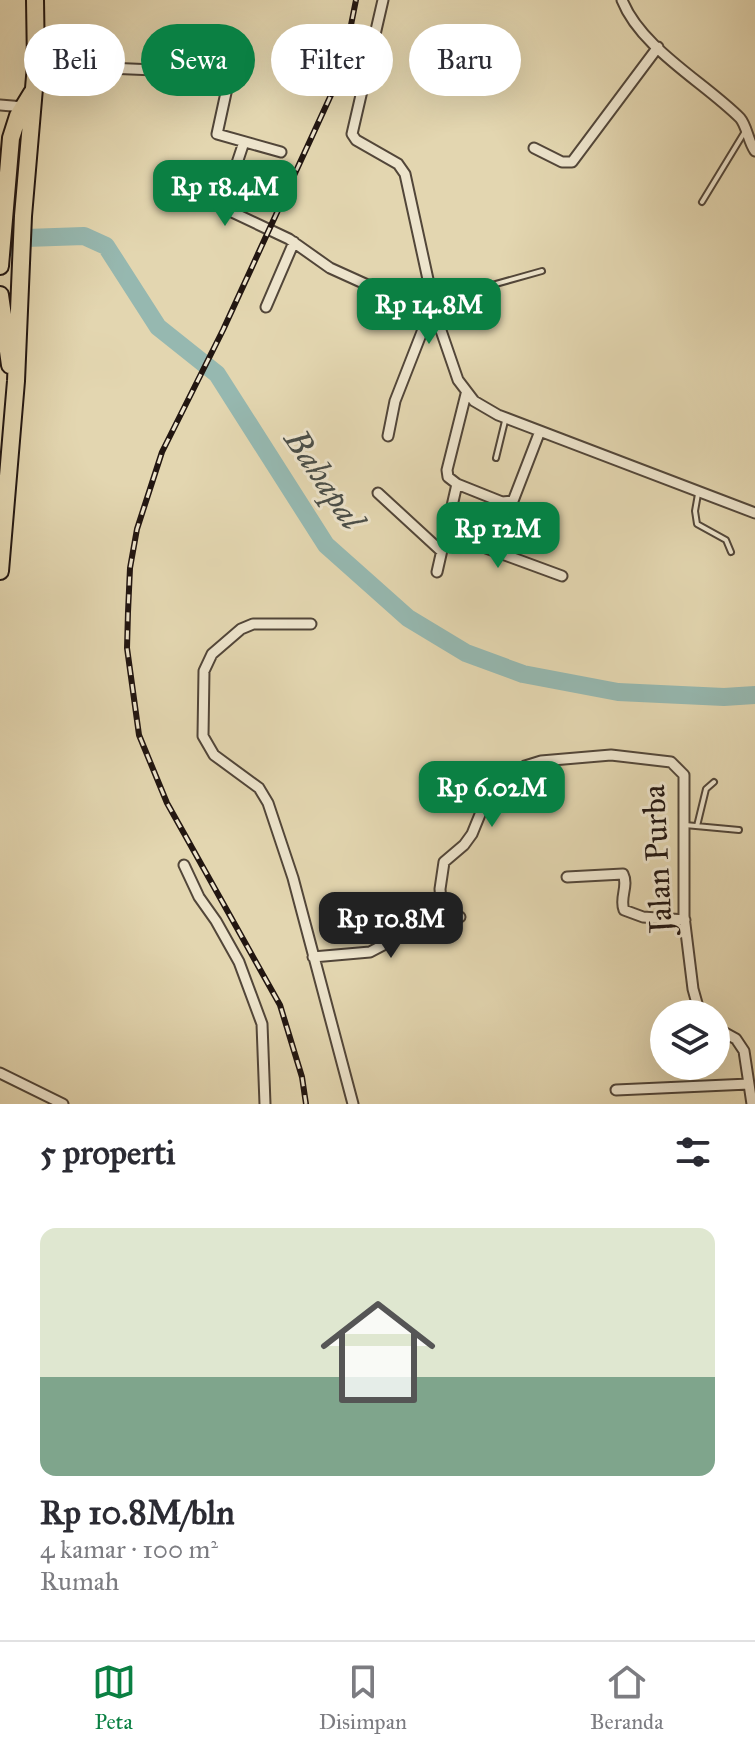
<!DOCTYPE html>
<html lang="id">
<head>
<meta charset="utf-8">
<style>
	:root { --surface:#fff; --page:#f2f2f3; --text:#2b2b33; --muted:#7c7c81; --line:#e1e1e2; --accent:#0b8043 }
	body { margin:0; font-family:"IM FELL Great Primer",serif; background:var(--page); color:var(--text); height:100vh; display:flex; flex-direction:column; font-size:30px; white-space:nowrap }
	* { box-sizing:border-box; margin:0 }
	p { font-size:26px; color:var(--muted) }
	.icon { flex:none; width:44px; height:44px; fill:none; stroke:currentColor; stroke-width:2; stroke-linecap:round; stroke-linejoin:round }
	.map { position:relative; height:1104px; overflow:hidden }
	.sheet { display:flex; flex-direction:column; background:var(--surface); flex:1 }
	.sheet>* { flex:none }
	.guide { position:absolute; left:24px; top:24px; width:708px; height:72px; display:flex; gap:16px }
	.buttons { position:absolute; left:650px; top:1000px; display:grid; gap:16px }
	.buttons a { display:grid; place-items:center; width:80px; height:80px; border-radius:50%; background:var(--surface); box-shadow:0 8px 32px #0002; font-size:40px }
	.price { position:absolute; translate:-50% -68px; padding:0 18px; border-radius:16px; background:var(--accent); color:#fff; font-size:26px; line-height:52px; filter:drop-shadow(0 2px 4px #0008) }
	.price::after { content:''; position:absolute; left:50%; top:48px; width:24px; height:18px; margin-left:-12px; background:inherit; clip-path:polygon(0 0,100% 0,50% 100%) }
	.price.selected { background:#222; color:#fff }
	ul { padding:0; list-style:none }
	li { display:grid; align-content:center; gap:16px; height:424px; padding:0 40px }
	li+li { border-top:2px solid var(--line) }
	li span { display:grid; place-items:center; height:248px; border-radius:16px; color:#555 }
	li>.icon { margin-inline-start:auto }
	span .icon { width:144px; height:144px; fill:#fffc; stroke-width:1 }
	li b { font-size:34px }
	h2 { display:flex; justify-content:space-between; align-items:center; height:96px; padding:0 40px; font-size:34px }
	.tag { padding:0 28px; border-radius:36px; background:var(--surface); box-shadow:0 8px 32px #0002; font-size:28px; line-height:72px }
	.tag.selected { background:var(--accent); color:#fff }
	.tab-bar { display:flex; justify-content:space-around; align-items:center; height:112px; border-top:2px solid var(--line); background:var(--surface); font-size:22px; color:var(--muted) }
	.tab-bar a { display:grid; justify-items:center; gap:4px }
	.tab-bar .selected { color:var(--accent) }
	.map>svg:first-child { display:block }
</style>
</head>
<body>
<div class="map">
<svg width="755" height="1104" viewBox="0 0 755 1104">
	<rect width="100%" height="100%" fill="#e3d6b0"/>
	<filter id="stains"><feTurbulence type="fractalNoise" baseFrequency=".0025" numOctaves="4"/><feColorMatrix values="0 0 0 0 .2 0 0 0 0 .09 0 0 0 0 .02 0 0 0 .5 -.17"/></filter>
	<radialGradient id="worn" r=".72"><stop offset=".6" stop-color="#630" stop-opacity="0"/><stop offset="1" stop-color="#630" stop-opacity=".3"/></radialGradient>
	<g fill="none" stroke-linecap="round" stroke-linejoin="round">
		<!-- river -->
		<path stroke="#96b8b0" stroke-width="18" d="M0,252L26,238L84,236L106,246L158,327L217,374L326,545L408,618L466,653L523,674L618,692L724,697L755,695"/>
		<!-- lane casing -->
		<g stroke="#524639" stroke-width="8">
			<path id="lane" d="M702,202L744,133
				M435,301L542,271
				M496,458L505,421
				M698,494L695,511L697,524L726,540L731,552
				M685,825L739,830
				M697,826L706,789L714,782"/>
		</g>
		<!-- street casing -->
		<g stroke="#524639" stroke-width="13">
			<path id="street" d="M383,0L352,134L356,140L398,164L405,174L436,316L458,380L474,401L498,415L755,513
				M622,0C641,48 704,82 740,118C747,126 748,141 755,151
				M36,65L226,73L229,79L217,134L281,152
				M0,105L24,107
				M534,148L562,162H572L658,47
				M196,195L289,239L330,268L436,316
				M229,211L232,201L229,187L244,142
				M266,307L294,242
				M388,436L395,401L429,314
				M457,484L448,477L447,470L466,394
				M378,493L441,551
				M445,533L562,576
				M437,572L457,484L502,502L513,501L540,431
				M311,624H253L241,629L212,654L204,671L203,736L214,755L259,788L268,803L293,878L353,1104
				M184,865L199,897L216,921L239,962L262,1024L265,1104
				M567,877L623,874C629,886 619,898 624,910L643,917L685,920
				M442,916L440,889L444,862L464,845L472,834L481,812L515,773L525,766L541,761L611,755L671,762L684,775V916L693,989L700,1014
				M313,957L370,952L391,941L415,921L442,916L460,917
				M716,1028L736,1039L744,1051L752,1104
				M0,1073L63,1104
				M616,1090L749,1084"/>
		</g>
		<!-- highway casing -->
		<g stroke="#221611" stroke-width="20">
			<path id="highway" d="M0,266L11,138L18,116L32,93
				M0,295L10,365
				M0,571L16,381L23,216L36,65L35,0"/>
		</g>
		<!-- lane -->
		<use href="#lane" stroke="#ede4cc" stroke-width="4"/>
		<!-- street -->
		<use href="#street" stroke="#ede4cc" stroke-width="9"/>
		<!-- highway -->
		<use href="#highway" stroke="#e3d6b0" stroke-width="16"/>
		<!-- rail casing -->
		<g stroke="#221611" stroke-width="6">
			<path id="rail" d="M306,1104L302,1077L280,1005L167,803L139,735L127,648L128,612L130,568L137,529L162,452L223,330L331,95L349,35L356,0"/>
		</g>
		<!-- rail -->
		<use href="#rail" stroke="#ede4cc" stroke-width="3" stroke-dasharray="9" stroke-linecap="butt"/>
	</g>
	<g text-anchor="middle" stroke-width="6" stroke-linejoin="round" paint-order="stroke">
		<!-- street labels -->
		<g font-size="32" fill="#221611" stroke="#ede4cc">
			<text transform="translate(657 859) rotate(-93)" y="11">Jalan Purba</text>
		</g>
		<!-- water labels -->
		<g font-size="34" font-style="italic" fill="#4b4f49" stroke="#ede4cc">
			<text transform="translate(325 479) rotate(56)" y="12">Bahapal</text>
		</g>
	</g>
	<rect width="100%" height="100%" filter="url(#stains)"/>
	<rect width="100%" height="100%" fill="url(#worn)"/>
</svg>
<div class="buttons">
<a><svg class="icon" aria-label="layers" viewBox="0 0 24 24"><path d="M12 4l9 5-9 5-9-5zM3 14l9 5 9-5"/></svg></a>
</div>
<b class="price" style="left:225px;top:228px">Rp 18.4M</b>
<b class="price" style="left:429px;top:346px">Rp 14.8M</b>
<b class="price" style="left:498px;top:570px">Rp 12M</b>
<b class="price" style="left:492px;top:829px">Rp 6.02M</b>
<b class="price selected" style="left:391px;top:960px">Rp 10.8M</b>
<div class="guide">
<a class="tag">Beli</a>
<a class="tag selected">Sewa</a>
<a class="tag">Filter</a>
<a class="tag">Baru</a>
</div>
</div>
<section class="sheet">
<h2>5 properti<svg class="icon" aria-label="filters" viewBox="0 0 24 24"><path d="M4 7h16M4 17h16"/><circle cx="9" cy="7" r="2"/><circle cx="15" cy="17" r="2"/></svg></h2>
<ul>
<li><span style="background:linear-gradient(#dfe7d0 60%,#7fa58c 0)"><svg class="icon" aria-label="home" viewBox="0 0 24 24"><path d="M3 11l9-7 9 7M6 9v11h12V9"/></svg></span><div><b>Rp 10.8M/bln</b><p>4 kamar · 100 m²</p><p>Rumah</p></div></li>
</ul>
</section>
<nav class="tab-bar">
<a class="selected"><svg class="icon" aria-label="map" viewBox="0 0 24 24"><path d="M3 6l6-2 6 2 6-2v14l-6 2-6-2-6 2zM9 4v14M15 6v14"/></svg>Peta</a>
<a><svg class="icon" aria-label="saved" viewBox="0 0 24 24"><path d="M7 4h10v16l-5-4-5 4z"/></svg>Disimpan</a>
<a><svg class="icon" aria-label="home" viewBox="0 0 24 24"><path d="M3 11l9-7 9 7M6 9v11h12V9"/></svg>Beranda</a>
</nav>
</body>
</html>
